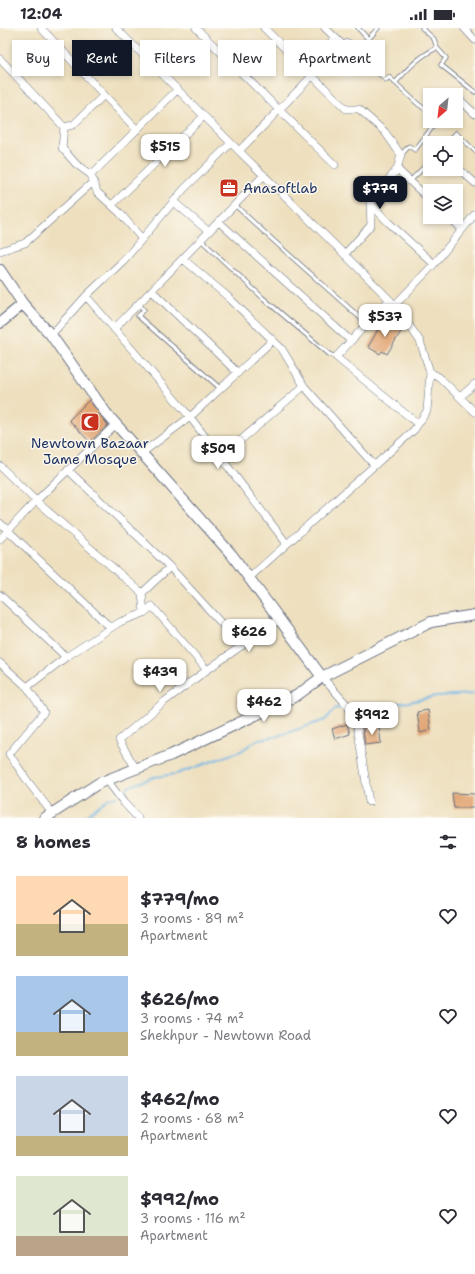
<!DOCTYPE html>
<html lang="en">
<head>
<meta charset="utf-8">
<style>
	:root { --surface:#fff; --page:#f2f2f3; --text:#2b2b33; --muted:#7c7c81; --accent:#111827 }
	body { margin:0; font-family:"Shantell Sans",sans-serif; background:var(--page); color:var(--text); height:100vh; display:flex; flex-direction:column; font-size:15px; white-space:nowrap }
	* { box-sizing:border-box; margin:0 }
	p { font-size:13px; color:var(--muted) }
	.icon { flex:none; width:22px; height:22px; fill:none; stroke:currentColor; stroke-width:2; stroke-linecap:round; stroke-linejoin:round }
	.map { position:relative; height:790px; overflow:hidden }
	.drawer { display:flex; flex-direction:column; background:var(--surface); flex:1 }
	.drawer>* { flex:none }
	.banner { position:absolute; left:12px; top:12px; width:451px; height:36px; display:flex; gap:8px }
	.needle { width:26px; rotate:208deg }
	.controls { position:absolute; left:423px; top:60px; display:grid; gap:8px }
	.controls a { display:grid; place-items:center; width:40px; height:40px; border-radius:0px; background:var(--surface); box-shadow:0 2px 6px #0003; font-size:20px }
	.price { position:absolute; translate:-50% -34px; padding:0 9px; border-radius:8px; background:#fff; color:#222; font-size:13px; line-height:26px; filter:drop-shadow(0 1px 2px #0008) }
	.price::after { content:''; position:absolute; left:50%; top:24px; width:12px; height:9px; margin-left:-6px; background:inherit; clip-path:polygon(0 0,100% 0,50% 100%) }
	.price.current { background:var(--accent); color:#fff }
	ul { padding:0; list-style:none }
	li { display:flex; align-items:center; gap:12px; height:100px; padding:0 16px }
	li span { display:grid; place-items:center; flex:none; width:112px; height:80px; border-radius:0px; color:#555 }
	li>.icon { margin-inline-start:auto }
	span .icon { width:48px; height:48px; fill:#fffc; stroke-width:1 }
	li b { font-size:17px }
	h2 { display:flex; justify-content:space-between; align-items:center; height:48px; padding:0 16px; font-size:17px }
	.tag { padding:0 14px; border-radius:0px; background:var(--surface); box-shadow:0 2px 6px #0003; font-size:14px; line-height:36px }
	.tag.current { background:var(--accent); color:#fff }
	.status { display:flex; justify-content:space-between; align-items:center; height:28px; padding:0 20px; background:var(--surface); direction:ltr }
	.status svg { height:11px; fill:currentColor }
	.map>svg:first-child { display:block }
</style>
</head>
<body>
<div class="status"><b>12:04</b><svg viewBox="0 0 49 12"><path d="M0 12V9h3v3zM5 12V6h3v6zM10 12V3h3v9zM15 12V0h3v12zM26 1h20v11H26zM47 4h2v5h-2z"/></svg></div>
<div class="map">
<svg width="475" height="790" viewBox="0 0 475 790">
	<rect width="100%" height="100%" fill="#fbf7ec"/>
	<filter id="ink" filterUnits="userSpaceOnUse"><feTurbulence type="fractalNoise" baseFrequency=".025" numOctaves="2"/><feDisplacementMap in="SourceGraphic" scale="8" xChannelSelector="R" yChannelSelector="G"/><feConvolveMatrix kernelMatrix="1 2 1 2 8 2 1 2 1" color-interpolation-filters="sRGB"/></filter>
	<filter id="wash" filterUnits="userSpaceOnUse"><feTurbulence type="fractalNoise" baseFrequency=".012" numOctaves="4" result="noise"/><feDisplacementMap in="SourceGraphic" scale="16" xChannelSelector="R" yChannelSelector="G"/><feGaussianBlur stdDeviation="0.9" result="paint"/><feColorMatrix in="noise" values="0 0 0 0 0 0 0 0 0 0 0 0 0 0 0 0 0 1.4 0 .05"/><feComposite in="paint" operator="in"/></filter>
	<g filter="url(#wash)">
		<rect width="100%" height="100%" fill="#eee0bf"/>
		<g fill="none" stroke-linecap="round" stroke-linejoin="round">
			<!-- stream -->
			<path stroke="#6eb5e5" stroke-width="2" d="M353,683L356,684L375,678L409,674L436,668L475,666
				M121,768L128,759L154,749L176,746L241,723L257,712L278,708L325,692L336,680L347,681
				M83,790L109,770L117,769"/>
		</g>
		<g id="blocks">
			<!-- building -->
			<path fill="#e2a777" d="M383,293L402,302L387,326L382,323L380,326L368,319Z
				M89,372L108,397L90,414L69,392Z
				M428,682L431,702L420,705L417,684Z
				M347,696L350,706L335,711L332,701Z
				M379,698L381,715L365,717L363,700Z
				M452,765L475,766V780H454Z"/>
		</g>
	</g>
	<g filter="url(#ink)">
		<use href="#blocks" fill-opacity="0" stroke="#656d80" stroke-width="1"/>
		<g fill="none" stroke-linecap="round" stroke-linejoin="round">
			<!-- lane casing -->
			<g stroke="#656d80" stroke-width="5">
				<path id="lane" d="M358,0L368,11
					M422,0L434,11L437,20L446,30L441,37L475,64
					M357,24L378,0
					M376,43L386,52L389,49L418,76L430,85
					M395,55C408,41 419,28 437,20
					M447,115L456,105L475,123
					M401,127L409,118L415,122L437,93
					M410,153L430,133
					M235,177C278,218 323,256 367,296
					M201,212L263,270L329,326L336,329
					M139,276L144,282L138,288L221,361"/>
			</g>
			<!-- street casing -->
			<g stroke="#656d80" stroke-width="8">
				<path id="street" d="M41,0L137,102
					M116,0L239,123L337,219L395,277L420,313L430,344
					M196,0L335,137
					M264,0L346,81H359L385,104L401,127L397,141L370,175L371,197L345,226
					M325,0L343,17L348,15L376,43
					M464,0L475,12
					M0,31L64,99L62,120L76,136L91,147
					M305,42L335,10
					M459,71L475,86
					M64,99L73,97L104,67
					M239,123L312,48
					M456,138L475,155
					M397,141L430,172
					M173,173L209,204
					M370,175L387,193L434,236
					M112,177L204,88
					M449,189L462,201
					M219,194L351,313
					M142,211L184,161L231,115
					M0,223L25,215L94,153
					M183,231L227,268L282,321L304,358L374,437
					M152,263L238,345
					M86,268L124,232L142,211L120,185L97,164L91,147L178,61
					M389,272L336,329L418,396
					M395,277L434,236L475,186
					M114,301L264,147
					M51,307L86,268L190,389L273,312
					M460,369L475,356
					M142,425L190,389L287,516
					M221,429L304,358
					M0,438L36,473L142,565
					M0,495L111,600
					M0,511L36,473L116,396
					M170,539L242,618
					M249,550L414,402L427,383L430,344L439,349L475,384
					M0,567L66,629L27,659
					M66,629L120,594L144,585L142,565L170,539L68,442
					M0,635L27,659L44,684L9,726L29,755L52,785
					M207,642L280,591
					M322,649L348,678L357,698L369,774
					M136,741L119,712L165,673L207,642L152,578L144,585
					M107,752L124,775L138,790"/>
			</g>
			<!-- secondary casing -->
			<g stroke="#656d80" stroke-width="12">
				<path id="secondary" d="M0,242L23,276L51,307L106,385L232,527L322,649
					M0,295L23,276
					M45,790L99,755L171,727L296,668L322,649L431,594L475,587"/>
			</g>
			<!-- lane -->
			<use href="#lane" stroke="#fff" stroke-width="3.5"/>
			<!-- street -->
			<use href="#street" stroke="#fff" stroke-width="7"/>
			<!-- secondary -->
			<use href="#secondary" stroke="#fff" stroke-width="10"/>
		</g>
	</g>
	<!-- icons -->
	<defs>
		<g id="office-square" transform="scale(1)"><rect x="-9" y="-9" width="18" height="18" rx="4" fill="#c8321e" stroke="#fbf7ec"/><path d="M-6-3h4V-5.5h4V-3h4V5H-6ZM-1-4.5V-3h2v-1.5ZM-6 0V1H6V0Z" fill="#fff"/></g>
		<g id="mosque-square" transform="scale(1)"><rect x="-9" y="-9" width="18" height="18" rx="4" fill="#c8321e" stroke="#fbf7ec"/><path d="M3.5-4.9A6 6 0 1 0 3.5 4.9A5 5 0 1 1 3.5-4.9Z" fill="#fff"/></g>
	</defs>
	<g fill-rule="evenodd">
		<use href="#office-square" x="229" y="160"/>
		<use href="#mosque-square" x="90" y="394"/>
	</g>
	<g text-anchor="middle" stroke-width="3" stroke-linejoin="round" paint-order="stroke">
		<!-- poi labels -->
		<g font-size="14" fill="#1b2f5e" stroke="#fbf7ec" text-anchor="start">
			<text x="243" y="165">Anasoftlab</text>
			<text x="90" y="420" text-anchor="middle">Newtown Bazaar<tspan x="90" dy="16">Jame Mosque</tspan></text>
		</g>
	</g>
</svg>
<div class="controls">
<a><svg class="needle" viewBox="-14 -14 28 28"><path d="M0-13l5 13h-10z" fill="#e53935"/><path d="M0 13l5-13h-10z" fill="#7c7c81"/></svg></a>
<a><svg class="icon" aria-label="locate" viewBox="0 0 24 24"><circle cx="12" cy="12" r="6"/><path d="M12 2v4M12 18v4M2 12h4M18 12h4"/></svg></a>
<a><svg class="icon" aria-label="layers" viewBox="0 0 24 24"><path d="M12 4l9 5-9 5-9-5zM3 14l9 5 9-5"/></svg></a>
</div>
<b class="price" style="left:165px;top:140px">$515</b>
<b class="price current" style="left:380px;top:182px">$779</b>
<b class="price" style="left:385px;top:310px">$537</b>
<b class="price" style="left:218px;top:442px">$509</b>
<b class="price" style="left:249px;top:625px">$626</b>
<b class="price" style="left:160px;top:665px">$439</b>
<b class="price" style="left:264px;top:695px">$462</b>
<b class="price" style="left:372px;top:708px">$992</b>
<div class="banner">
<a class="tag">Buy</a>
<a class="tag current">Rent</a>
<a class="tag">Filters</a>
<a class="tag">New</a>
<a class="tag">Apartment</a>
</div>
</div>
<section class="drawer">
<h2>8 homes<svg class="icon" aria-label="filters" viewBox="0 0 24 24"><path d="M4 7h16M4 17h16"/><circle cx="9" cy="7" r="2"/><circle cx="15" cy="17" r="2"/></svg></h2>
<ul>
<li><span style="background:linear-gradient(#ffd9b3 60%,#c2b280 0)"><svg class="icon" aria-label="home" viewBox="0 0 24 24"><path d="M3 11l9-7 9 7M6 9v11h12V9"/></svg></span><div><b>$779/mo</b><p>3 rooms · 89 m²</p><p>Apartment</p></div><svg class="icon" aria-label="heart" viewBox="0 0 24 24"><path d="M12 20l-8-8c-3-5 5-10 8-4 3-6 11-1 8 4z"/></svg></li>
<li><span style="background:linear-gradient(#a9c7e8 70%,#c2b280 0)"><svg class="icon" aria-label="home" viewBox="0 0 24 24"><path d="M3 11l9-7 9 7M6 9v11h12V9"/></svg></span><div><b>$626/mo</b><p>3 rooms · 74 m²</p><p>Shekhpur - Newtown Road</p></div><svg class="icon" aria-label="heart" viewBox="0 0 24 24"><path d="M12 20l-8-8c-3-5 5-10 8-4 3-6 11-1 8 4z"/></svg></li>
<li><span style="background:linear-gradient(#c9d6e8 75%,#c2b280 0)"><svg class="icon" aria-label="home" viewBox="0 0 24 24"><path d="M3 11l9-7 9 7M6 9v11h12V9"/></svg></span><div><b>$462/mo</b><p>2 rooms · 68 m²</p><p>Apartment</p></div><svg class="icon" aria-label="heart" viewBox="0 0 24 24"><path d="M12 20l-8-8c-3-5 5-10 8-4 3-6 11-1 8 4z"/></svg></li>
<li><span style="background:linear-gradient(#dfe7d0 75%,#b9a48a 0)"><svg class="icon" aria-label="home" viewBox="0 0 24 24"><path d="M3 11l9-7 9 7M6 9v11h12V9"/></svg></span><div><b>$992/mo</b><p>3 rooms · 116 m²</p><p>Apartment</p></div><svg class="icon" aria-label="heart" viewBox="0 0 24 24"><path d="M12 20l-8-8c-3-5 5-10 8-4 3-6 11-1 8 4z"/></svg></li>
</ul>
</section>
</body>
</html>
